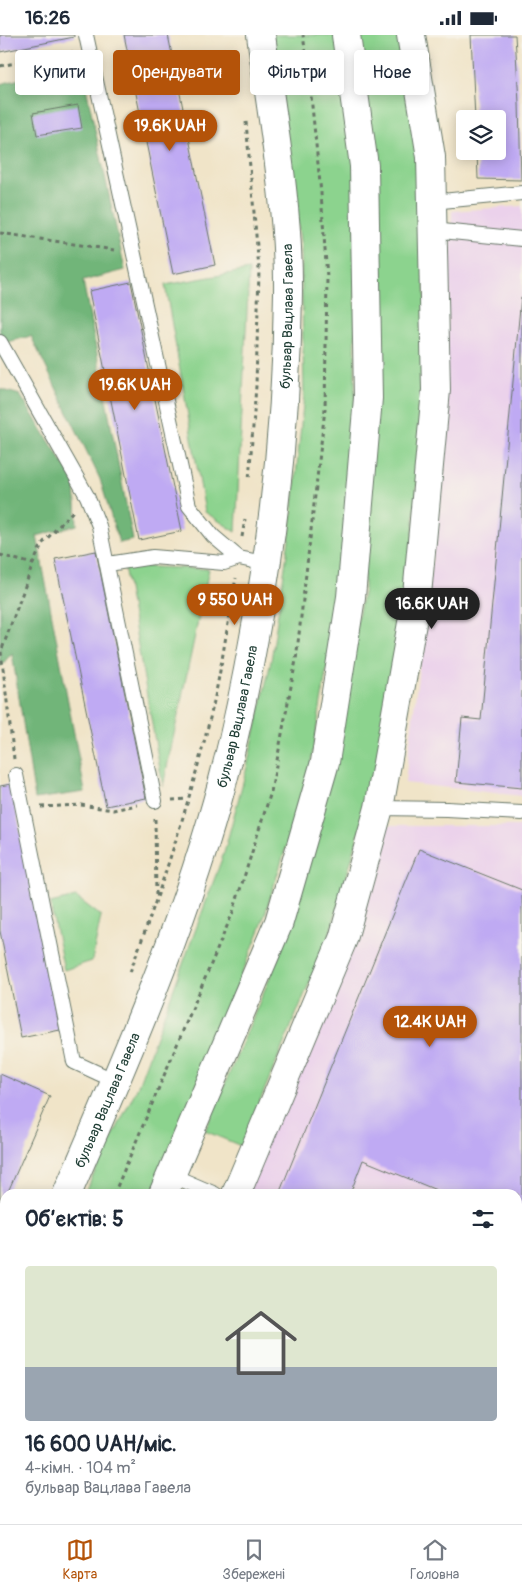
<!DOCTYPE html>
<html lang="uk">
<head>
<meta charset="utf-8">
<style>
	:root { --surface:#fff; --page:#f6f6f7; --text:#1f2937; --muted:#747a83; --line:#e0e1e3; --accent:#b45309 }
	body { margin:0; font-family:Pangolin,sans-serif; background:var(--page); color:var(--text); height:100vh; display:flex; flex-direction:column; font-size:19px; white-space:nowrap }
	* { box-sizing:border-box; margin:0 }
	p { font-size:16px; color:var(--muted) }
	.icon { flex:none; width:28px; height:28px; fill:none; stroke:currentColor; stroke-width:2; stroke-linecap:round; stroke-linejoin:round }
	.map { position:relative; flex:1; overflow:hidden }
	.sheet { position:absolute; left:0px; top:1154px; width:522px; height:336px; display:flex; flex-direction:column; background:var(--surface); border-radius:15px 15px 0 0; box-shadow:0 2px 12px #0003 }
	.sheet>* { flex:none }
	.guide { position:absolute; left:15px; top:15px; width:492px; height:45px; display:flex; gap:10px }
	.controls { position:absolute; left:456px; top:75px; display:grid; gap:10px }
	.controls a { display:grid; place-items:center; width:50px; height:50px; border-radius:5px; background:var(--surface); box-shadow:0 2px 12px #0003; font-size:25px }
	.price { position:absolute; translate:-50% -42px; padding:0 11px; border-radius:18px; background:var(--accent); color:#fff; font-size:16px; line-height:32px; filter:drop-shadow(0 1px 2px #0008) }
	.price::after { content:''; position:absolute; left:50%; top:30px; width:15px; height:11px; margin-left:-8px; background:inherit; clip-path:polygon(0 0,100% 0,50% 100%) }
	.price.on { background:#222; color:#fff }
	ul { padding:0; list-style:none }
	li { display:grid; align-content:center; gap:10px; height:265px; padding:0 25px }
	li span { display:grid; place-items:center; height:155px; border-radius:5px; color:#555 }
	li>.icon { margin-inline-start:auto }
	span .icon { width:90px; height:90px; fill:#fffc; stroke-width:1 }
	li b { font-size:21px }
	h2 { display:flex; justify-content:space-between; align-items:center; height:60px; padding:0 25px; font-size:21px }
	.pill { padding:0 18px; border-radius:5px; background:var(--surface); box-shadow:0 2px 12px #0003; font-size:18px; line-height:45px }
	.pill.on { background:var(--accent); color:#fff }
	.status { display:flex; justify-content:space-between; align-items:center; height:35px; padding:0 25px; background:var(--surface); direction:ltr }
	.status svg { height:14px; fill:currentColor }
	.tab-bar { display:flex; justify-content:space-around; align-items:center; height:70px; border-top:1px solid var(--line); background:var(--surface); font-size:14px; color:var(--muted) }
	.tab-bar a { display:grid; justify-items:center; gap:2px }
	.tab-bar .on { color:var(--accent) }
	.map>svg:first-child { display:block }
</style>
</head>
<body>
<div class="status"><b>16:26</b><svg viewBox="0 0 49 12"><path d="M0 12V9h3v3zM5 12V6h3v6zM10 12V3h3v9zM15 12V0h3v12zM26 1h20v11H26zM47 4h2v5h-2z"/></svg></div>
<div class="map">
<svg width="522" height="1489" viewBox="0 0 522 1489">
	<rect width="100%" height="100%" fill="#f7f3e8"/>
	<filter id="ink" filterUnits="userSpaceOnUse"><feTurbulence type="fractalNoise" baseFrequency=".02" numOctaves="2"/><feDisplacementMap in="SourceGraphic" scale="10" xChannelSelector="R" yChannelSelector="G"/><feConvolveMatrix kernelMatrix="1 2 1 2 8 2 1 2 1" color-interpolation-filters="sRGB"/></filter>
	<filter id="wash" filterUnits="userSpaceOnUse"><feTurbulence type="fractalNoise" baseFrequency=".0096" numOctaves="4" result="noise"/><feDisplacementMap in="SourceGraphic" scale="20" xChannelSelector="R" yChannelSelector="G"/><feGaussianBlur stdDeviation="1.12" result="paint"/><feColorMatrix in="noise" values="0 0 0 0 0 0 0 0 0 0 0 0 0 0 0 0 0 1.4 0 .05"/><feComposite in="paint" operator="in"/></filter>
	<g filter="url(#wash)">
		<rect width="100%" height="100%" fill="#f0e4c8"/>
		<!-- built -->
		<path fill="#ebd1eb" d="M522,171V761L405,748L438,477L452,176Z
			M386,791H522V1270L518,1268V1159H244Z"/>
		<!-- industrial -->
		<path fill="#cbbfd5" d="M518,1268L522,1270V1489H212L214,1485H518Z"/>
		<!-- green -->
		<path fill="#8cd38e" stroke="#568861" d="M273,0H337L356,139L355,364L340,554L309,739L261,892L153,1159H84L137,1053L224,818L247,732L271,626L291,491L304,360L301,213Z
			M359,0H405L424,122L425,353L408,558L373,751L329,901L241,1111L205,1096L292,890L364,554Z
			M249,235L236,497L205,477L165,250Z
			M124,531L209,534L163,751Z
			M76,862L101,881L92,926L64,935L50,868Z
			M5,1331V1485H14L12,1489H0V1343Z"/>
		<!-- forest -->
		<path fill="#71b579" stroke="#487956" d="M81,29L125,235L83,246L133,505L119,508L100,444L31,301L0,309V49Z
			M0,354L20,360L75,447L77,490L37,501L85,757L35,764L12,618L0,632Z
			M0,1223L5,1224V1276L0,1288Z"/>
		<g id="blocks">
			<!-- building -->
			<path fill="#bfaaf3" d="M0,0H74V2L0,17Z
				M124,0H168L215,230L173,239Z
				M471,0H515L519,68L521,145L478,144L477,116H498V84H475Z
				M78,70L82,93L37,100L33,78Z
				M131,247L182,496L139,505L89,256Z
				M521,262H522V753L456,747L462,683L481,685Z
				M96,516L146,763L106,771L55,524Z
				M11,749L60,995L21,1003L0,896V751Z
				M419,814L522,855V1190L518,1188V1159H446L363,1125L350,1159H279Z
				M0,1039L50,1061L7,1159H5L3,1167L0,1165Z
				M522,1396V1429L518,1427V1406Z
				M124,1485H214L212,1489H123Z
				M332,1485H482L491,1489H341Z"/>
		</g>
	</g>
	<g filter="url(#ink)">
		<use href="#blocks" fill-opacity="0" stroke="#687768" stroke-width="1"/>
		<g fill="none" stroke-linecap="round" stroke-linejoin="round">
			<!-- lane casing -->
			<g stroke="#687768" stroke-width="16">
				<path id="lane" d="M86,0L189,471L213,501L239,523L268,529
					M432,167L522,158
					M432,195L522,204
					M0,307L87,461L99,491L155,766
					M108,529L153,522L224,528L239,523
					M16,740L74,1027L115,1046
					M379,773L447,774L522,778
					M171,1140L215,1159
					M518,1204L522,1205
					M0,1211L5,1213
					M518,1294L522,1296
					M518,1371L522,1361
					M518,1446L522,1448"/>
			</g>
			<!-- street casing -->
			<g stroke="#687768" stroke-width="30">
				<g id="street">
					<path id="s1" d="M67,1159C123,1030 179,902 217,767C233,711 245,654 255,597C276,484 287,371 288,257C289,173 272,83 261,0"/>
					<path d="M0,1310L5,1299"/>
				</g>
			</g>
			<!-- secondary casing -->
			<g stroke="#687768" stroke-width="30">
				<path id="secondary" d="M163,1159L279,887L325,727L351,562L368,363L364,131L346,0
					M236,1159L343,904L379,773L417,560L436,355L431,122L411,0
					M18,1489L20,1485
					M92,1489L93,1485"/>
			</g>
			<!-- path -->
			<path stroke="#687768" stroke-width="3" stroke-dasharray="4 4" stroke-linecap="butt" d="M0,31L73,17
				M246,87L259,234L256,351L249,445
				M0,198L114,215
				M242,502L245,484
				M0,520L33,529
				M14,724L1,617L33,529L42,509L73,476
				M172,765L188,764
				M41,772L81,770L113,775L137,770
				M155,784L156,863
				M130,937C163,849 193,758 214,666C223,625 228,584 236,543
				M114,1159L233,877L271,757L296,625L325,374L327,243L321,158L309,42L303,0"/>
			<!-- lane -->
			<use href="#lane" stroke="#fff" stroke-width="14"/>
			<!-- street -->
			<use href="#street" stroke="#fff" stroke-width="28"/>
			<!-- secondary -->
			<use href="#secondary" stroke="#fff" stroke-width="28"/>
		</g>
	</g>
	<g text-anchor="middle" stroke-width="4.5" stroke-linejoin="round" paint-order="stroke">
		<!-- street labels -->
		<g font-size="14" fill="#1f3d34" stroke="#f7f3e8">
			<text dy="5" stroke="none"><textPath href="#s1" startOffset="912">бульвар Вацлава Гавела</textPath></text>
			<text dy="5" stroke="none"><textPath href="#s1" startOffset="508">бульвар Вацлава Гавела</textPath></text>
			<text dy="5" stroke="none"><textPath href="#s1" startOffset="102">бульвар Вацлава Гавела</textPath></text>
		</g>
	</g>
</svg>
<div class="controls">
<a><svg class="icon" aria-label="layers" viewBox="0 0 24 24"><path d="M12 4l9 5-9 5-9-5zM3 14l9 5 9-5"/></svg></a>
</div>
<b class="price" style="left:170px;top:117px">19.6K UAH</b>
<b class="price" style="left:135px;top:376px">19.6K UAH</b>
<b class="price" style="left:235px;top:591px">9 550 UAH</b>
<b class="price on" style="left:432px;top:595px">16.6K UAH</b>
<b class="price" style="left:430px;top:1013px">12.4K UAH</b>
<div class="guide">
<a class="pill">Купити</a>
<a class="pill on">Орендувати</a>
<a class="pill">Фільтри</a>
<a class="pill">Нове</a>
</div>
<section class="sheet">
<h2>Об’єктів: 5<svg class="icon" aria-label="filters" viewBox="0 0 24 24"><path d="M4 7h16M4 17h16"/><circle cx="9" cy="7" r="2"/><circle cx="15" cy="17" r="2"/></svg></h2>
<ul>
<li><span style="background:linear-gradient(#dfe7d0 65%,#9aa5b1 0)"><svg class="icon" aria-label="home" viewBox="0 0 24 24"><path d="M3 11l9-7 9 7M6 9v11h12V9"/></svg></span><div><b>16 600 UAH/міс.</b><p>4-кімн. · 104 m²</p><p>бульвар Вацлава Гавела</p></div></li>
</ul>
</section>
</div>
<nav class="tab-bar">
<a class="on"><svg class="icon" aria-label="map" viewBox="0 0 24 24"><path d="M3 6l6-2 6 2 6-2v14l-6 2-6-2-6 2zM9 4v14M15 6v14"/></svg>Карта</a>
<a><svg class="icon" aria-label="saved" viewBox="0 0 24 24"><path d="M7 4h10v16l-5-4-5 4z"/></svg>Збережені</a>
<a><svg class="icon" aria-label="home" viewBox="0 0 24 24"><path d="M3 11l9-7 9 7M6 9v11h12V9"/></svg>Головна</a>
</nav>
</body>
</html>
